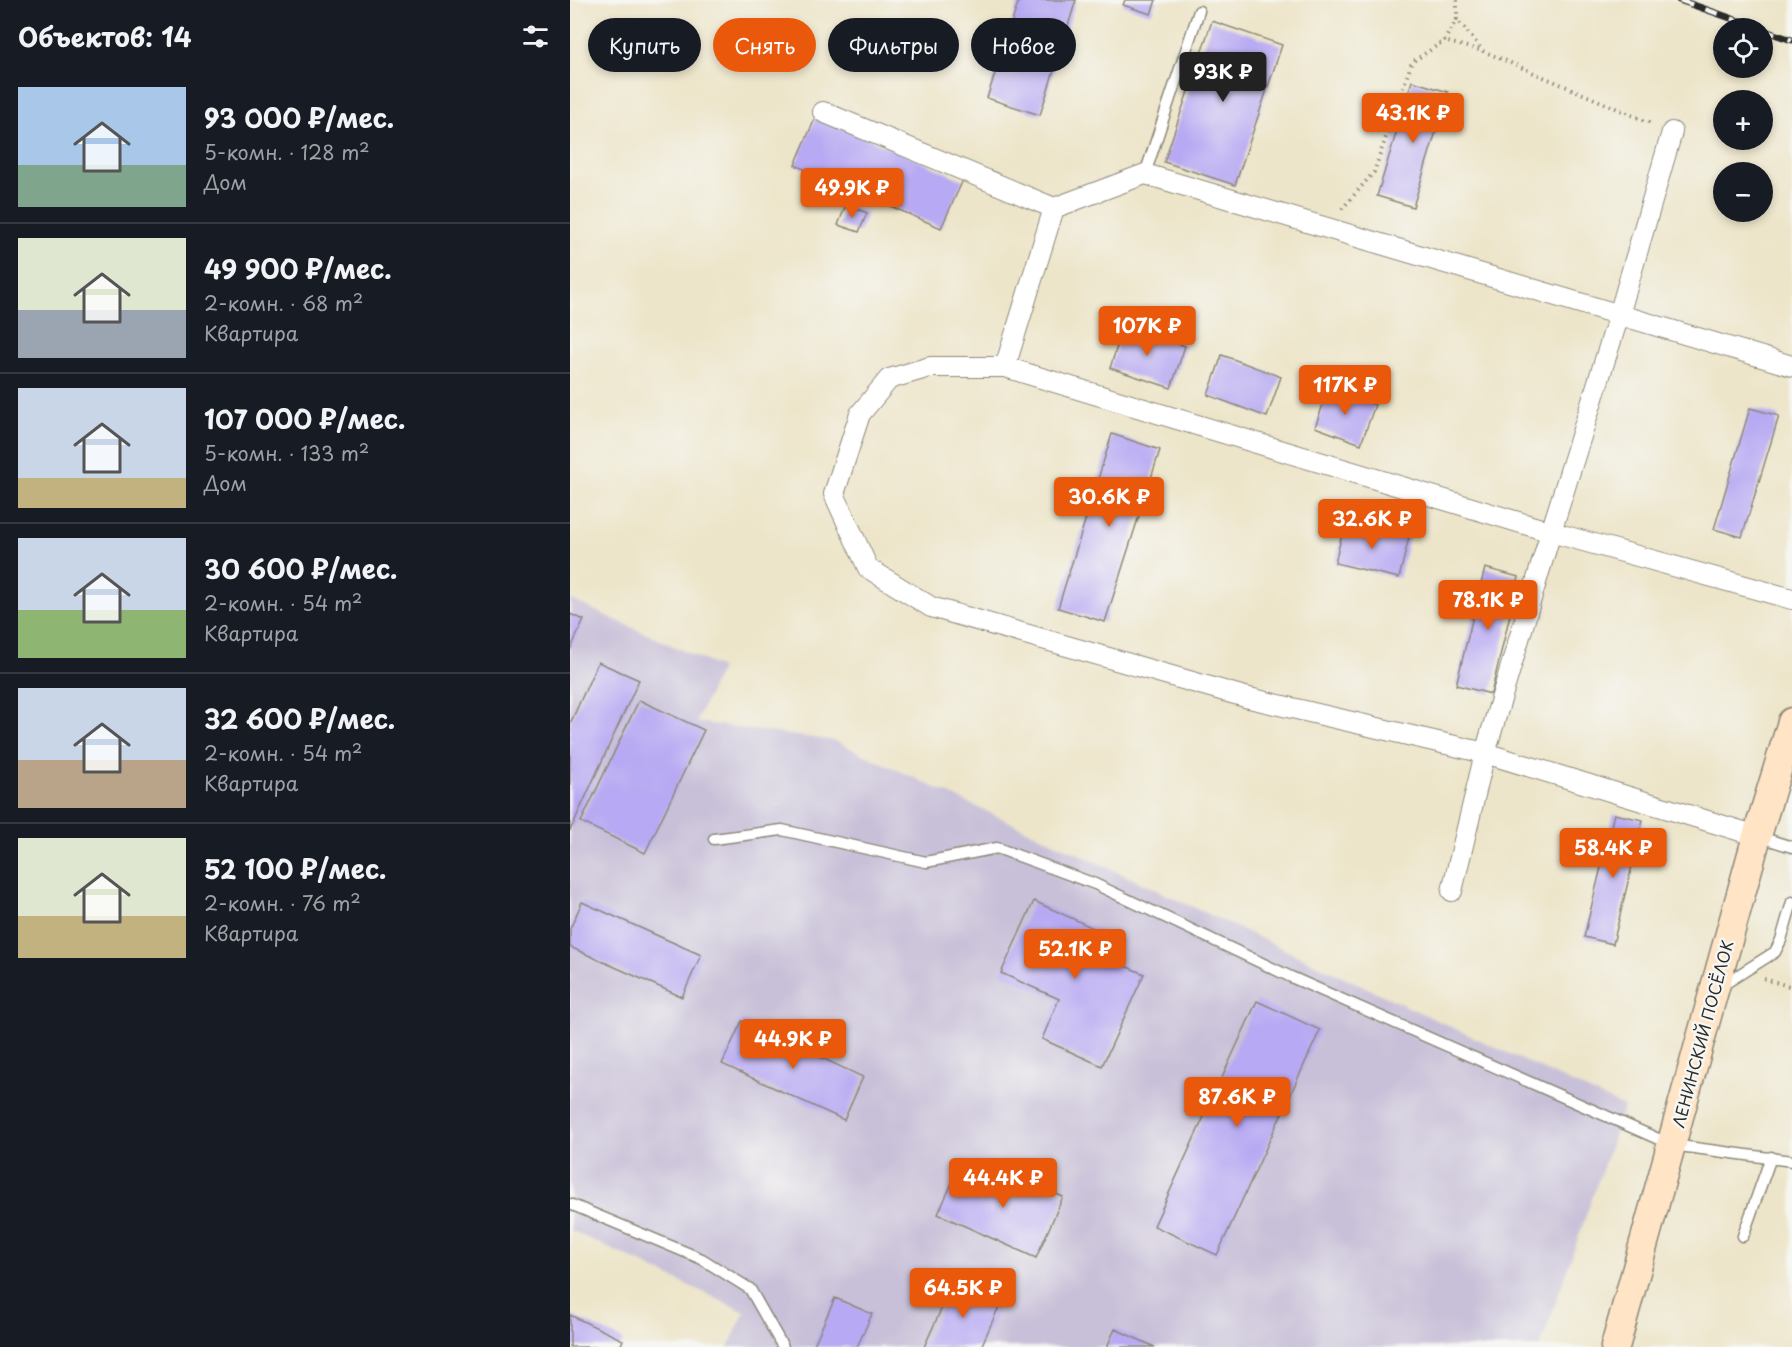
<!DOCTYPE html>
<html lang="ru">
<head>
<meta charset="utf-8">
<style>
	:root { --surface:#171b24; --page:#242831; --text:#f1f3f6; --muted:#9ea1a6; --line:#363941; --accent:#ea580c }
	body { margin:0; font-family:"Playpen Sans",sans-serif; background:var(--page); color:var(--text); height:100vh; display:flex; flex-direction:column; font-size:22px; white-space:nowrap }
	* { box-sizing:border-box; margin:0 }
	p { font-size:20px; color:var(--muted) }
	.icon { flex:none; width:33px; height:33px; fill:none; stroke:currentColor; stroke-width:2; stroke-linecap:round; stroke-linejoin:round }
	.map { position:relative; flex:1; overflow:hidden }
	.sheet { display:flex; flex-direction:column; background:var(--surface); width:570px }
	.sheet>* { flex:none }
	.guide { position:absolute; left:18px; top:18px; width:570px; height:54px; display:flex; gap:12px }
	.tools { position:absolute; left:1143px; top:18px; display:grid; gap:12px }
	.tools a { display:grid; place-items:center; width:60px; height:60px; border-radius:50%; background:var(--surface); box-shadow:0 3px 9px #0003; font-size:30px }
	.price { position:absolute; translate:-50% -51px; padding:0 14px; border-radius:6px; background:var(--accent); color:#fff; font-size:20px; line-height:39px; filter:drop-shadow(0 2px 3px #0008) }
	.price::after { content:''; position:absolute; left:50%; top:36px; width:18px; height:14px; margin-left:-9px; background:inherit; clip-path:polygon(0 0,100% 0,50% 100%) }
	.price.active { background:#222; color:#fff }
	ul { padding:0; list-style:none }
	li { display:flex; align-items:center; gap:18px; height:150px; padding:0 18px }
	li+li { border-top:2px solid var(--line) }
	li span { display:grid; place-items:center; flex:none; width:168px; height:120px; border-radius:0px; color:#555 }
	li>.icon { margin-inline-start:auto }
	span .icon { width:72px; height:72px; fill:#fffc; stroke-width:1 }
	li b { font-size:26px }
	h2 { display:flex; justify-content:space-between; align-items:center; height:72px; padding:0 18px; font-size:26px }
	.chip { padding:0 21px; border-radius:27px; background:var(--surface); box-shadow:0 3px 9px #0003; font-size:21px; line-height:54px }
	.chip.active { background:var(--accent); color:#fff }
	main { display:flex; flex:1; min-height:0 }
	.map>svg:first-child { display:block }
</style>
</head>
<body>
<main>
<section class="sheet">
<h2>Объектов: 14<svg class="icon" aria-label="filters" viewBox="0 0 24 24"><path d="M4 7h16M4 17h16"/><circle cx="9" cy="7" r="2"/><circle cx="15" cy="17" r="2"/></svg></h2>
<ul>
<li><span style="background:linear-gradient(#a9c7e8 65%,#7fa58c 0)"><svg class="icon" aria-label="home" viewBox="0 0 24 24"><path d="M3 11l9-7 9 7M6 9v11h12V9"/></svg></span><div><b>93 000 ₽/мес.</b><p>5-комн. · 128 m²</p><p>Дом</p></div></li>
<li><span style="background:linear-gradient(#dfe7d0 60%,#9aa5b1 0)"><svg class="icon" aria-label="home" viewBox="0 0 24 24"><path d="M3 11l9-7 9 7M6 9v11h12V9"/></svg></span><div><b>49 900 ₽/мес.</b><p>2-комн. · 68 m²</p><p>Квартира</p></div></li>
<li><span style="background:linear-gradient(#c9d6e8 75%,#c2b280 0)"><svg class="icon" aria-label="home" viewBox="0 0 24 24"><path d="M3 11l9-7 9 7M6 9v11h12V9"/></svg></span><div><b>107 000 ₽/мес.</b><p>5-комн. · 133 m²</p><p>Дом</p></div></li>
<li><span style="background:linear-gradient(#c9d6e8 60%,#8fb573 0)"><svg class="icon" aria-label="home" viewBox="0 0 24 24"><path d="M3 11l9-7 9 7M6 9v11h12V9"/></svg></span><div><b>30 600 ₽/мес.</b><p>2-комн. · 54 m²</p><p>Квартира</p></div></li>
<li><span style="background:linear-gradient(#c9d6e8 60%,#b9a48a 0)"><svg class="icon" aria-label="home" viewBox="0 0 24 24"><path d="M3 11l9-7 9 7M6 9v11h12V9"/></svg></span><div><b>32 600 ₽/мес.</b><p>2-комн. · 54 m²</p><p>Квартира</p></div></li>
<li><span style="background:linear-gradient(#dfe7d0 65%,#c2b280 0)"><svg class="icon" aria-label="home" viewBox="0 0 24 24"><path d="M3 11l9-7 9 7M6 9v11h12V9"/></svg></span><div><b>52 100 ₽/мес.</b><p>2-комн. · 76 m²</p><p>Квартира</p></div></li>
</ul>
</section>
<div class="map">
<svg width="1222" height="1347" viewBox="0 0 1222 1347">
	<rect width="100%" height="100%" fill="#f6f6f2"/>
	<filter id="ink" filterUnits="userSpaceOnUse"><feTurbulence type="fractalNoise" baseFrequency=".0167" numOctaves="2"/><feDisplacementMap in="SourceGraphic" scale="12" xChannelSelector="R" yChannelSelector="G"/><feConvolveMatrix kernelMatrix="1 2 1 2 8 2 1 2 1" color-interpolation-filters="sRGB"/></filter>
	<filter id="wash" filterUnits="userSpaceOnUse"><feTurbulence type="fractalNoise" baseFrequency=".008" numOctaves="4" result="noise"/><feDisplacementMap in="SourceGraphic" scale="24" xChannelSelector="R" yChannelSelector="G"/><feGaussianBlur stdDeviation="1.35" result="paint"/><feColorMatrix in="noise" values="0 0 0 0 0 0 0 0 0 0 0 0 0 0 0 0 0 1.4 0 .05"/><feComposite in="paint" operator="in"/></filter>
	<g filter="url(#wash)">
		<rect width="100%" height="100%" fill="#ede5c9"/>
		<!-- industrial -->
		<path fill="#c8c0d8" d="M0,599L151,668L126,722L265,741L1054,1107L970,1347H158L175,1312L0,1230Z"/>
		<g id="blocks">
			<!-- building -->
			<path fill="#b7a9f3" d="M449,0H506L470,115L417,98Z
				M555,0H586L581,14L553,5Z
				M642,21L712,45L665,185L594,162Z
				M842,81L878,92L843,207L807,196Z
				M246,116L393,180L371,228L225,165Z
				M276,205L297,213L289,232L268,225Z
				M554,325L615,346L601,388L540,368Z
				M652,355L711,377L697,417L638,395Z
				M759,388L805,405L791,444L745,427Z
				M1180,408L1209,416L1172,537L1144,529Z
				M542,434L590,450L535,622L488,608Z
				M775,522L839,537L829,578L765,563Z
				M915,568L949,577L921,694L886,685Z
				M0,614L14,620L0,650Z
				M28,662L69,680L0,831V724Z
				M69,700L134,730L75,853L11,822Z
				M1044,814L1073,820L1043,944L1014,937Z
				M464,901L552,941L543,961L574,974L532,1066L472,1039L489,999L431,973Z
				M12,902L131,955L112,997L0,947V929Z
				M687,1001L750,1030L647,1255L584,1226Z
				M172,1021L293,1077L274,1120L152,1064Z
				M425,1167L493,1197L466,1258L368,1214L388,1170L417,1184Z
				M384,1281L431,1302L411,1347H354Z
				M265,1298L302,1314L287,1347H243Z
				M0,1315L53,1340L50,1347H0Z
				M545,1329L585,1347H537Z"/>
		</g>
	</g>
	<g filter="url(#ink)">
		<use href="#blocks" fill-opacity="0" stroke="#8c887a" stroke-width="1.5"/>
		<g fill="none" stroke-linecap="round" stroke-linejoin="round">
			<!-- lane casing -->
			<g stroke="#8c887a" stroke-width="13">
				<path id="lane" d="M575,174L629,11
					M1187,836L1222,847
					M144,839L212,830L356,862L427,848L525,884L721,977L1102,1145L1222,1161
					M1151,986L1205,952L1211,940L1222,902
					M0,1204L132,1259L180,1289L213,1347
					M1173,1236L1201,1157"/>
			</g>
			<!-- street casing -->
			<g stroke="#8c887a" stroke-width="22">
				<path id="street" d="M253,112L484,208L575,174L1222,366
					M435,367L484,208
					M1187,836L915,753L675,697L361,607L298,568L264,494L290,414L319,379L360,367H435L981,532L1222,599
					M882,891L915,753L981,532L1049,315L1102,132"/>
			</g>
			<!-- secondary casing -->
			<g stroke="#8c887a" stroke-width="31">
				<path id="secondary" d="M1045,1347L1187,836L1222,722"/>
			</g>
			<!-- path -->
			<path stroke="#8c887a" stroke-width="4" stroke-dasharray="1.5 4.5" stroke-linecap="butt" d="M887,0V19L913,51L1083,124
				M887,19L874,41L913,51
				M772,209L804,172L842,62L874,41
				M1194,979L1222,987"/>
			<!-- lane -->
			<use href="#lane" stroke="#fff" stroke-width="10"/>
			<!-- street -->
			<use href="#street" stroke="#fff" stroke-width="20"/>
			<!-- secondary -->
			<use href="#secondary" stroke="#ffe4c6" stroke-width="28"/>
			<!-- rail casing -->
			<g stroke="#2b2b2b" stroke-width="7">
				<path id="rail" d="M1109,0L1189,28
					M1192,30L1222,40"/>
			</g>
			<!-- rail -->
			<use href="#rail" stroke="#f6f6f2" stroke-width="4.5" stroke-dasharray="14" stroke-linecap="butt"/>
		</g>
	</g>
	<g text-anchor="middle" stroke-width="5" stroke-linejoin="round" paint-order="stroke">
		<!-- street labels -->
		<g font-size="16" fill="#2b2b2b" stroke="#f6f6f2">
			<text transform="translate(1133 1034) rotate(-75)" y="6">ЛЕНИНСКИЙ ПОСЁЛОК</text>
		</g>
	</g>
</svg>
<div class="tools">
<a><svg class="icon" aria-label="locate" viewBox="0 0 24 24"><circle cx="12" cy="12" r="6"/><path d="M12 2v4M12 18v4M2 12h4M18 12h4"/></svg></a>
<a>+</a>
<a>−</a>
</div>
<b class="price active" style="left:653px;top:103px">93K ₽</b>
<b class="price" style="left:843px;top:144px">43.1K ₽</b>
<b class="price" style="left:282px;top:219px">49.9K ₽</b>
<b class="price" style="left:577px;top:357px">107K ₽</b>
<b class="price" style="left:775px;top:416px">117K ₽</b>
<b class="price" style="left:539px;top:528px">30.6K ₽</b>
<b class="price" style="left:802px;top:550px">32.6K ₽</b>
<b class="price" style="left:918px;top:631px">78.1K ₽</b>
<b class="price" style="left:1043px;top:879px">58.4K ₽</b>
<b class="price" style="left:505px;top:980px">52.1K ₽</b>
<b class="price" style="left:223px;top:1070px">44.9K ₽</b>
<b class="price" style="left:667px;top:1128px">87.6K ₽</b>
<b class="price" style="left:433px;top:1209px">44.4K ₽</b>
<b class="price" style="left:393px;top:1319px">64.5K ₽</b>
<div class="guide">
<a class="chip">Купить</a>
<a class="chip active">Снять</a>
<a class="chip">Фильтры</a>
<a class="chip">Новое</a>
</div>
</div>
</main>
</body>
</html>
